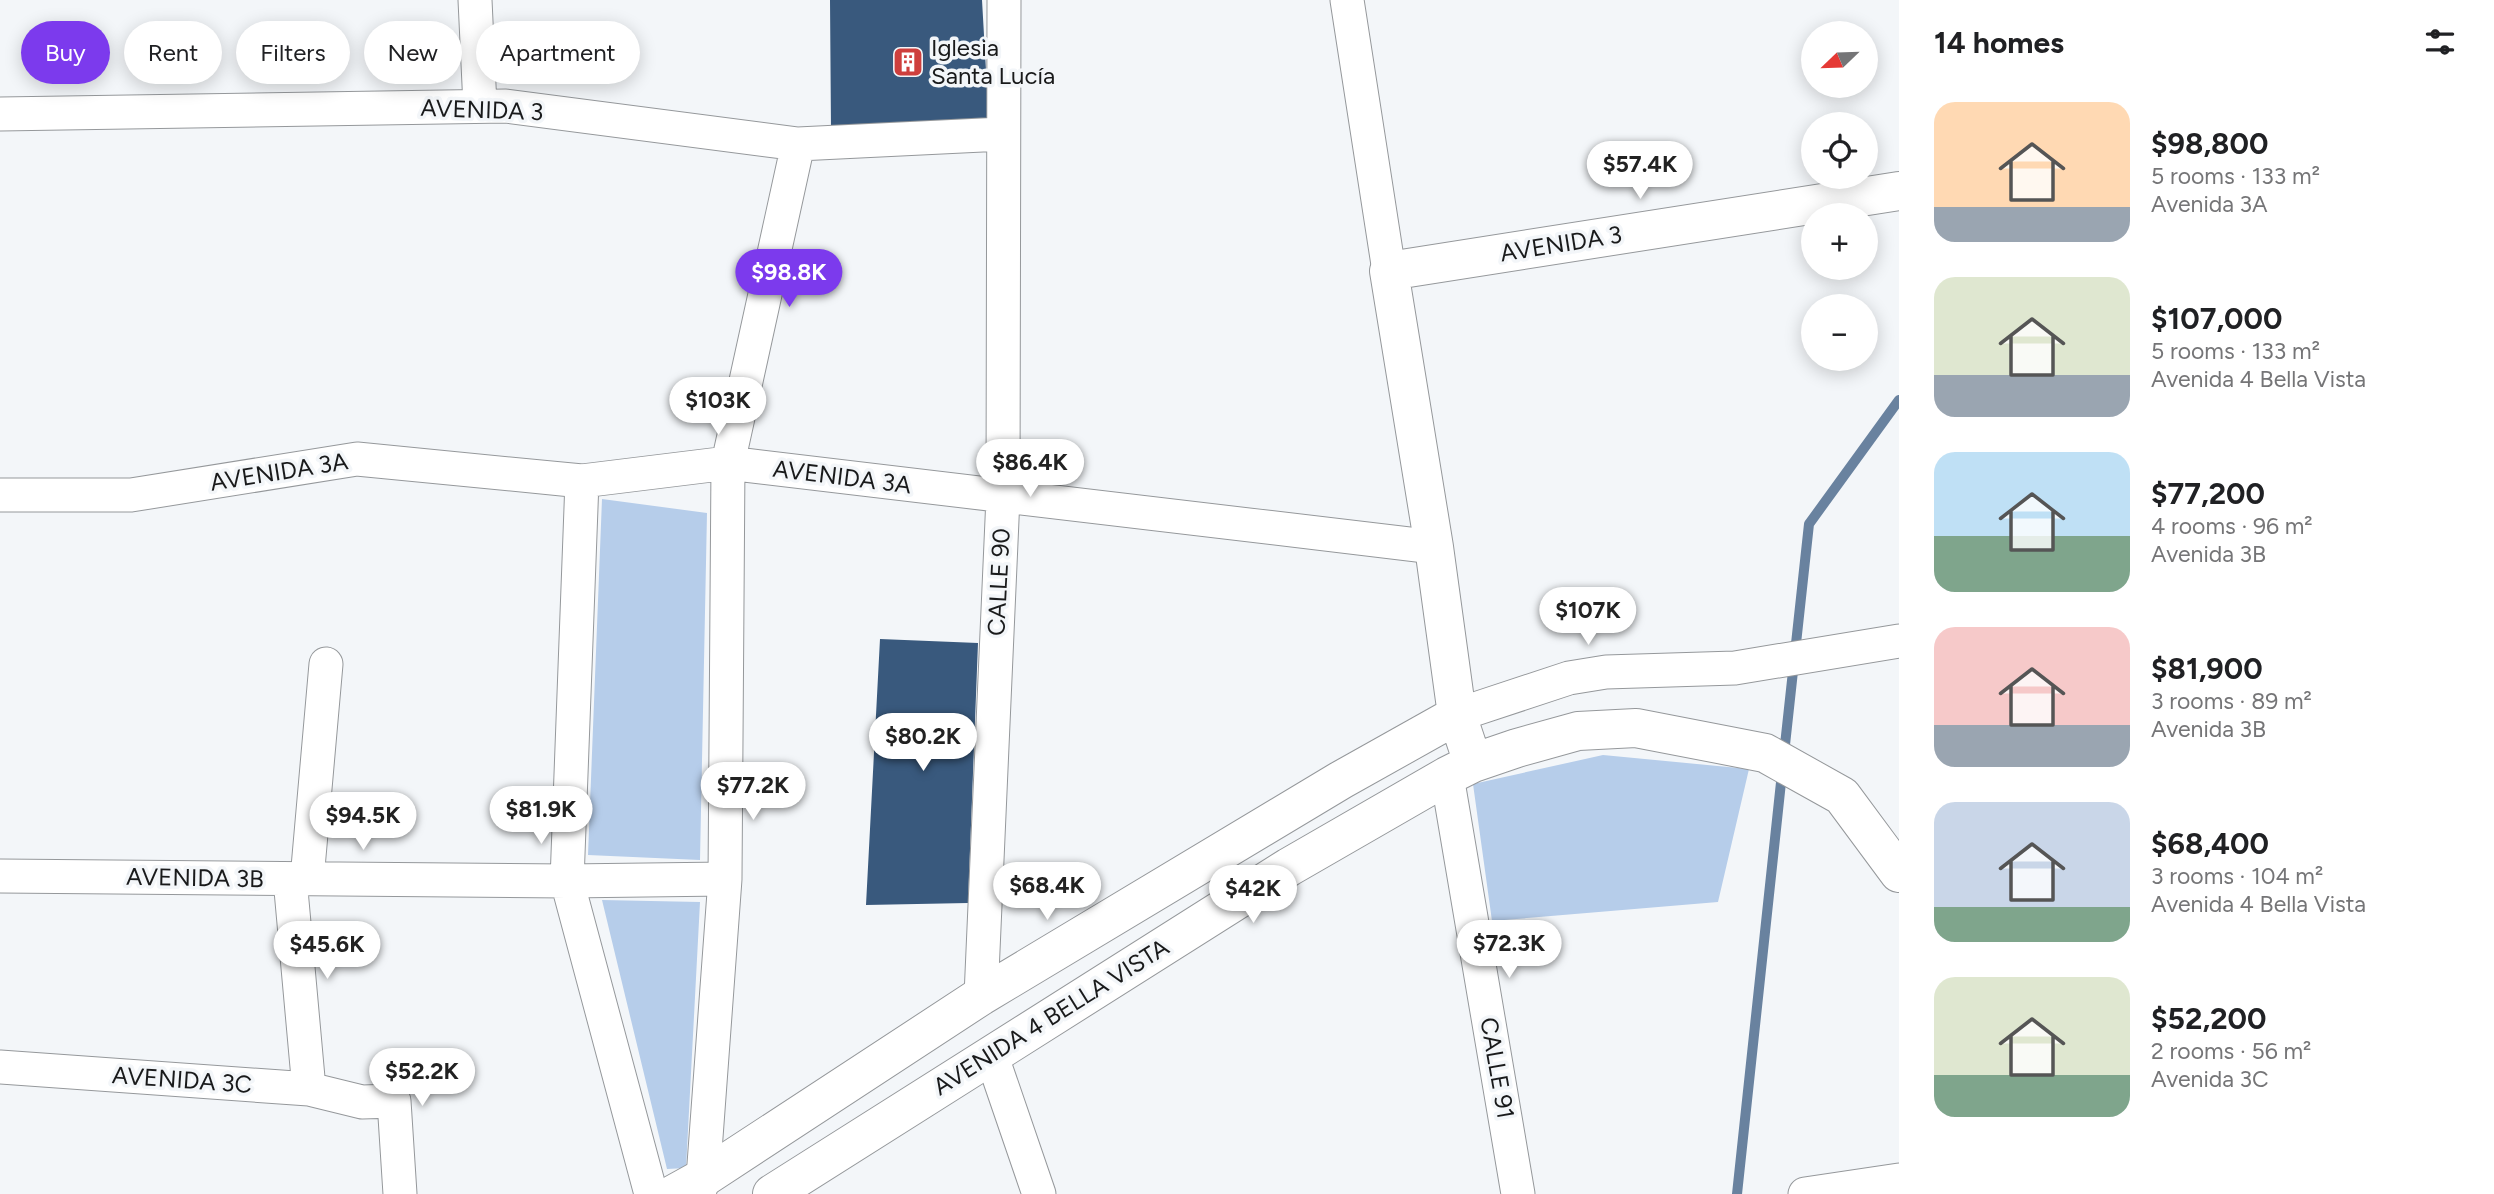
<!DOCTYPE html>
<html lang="en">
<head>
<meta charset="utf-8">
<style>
	:root { --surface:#fff; --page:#f6f6f6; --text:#202124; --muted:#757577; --accent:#7c3aed }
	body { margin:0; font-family:Figtree,sans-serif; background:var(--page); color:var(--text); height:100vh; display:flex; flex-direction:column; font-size:26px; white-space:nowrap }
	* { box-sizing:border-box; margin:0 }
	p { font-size:23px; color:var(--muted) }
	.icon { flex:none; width:38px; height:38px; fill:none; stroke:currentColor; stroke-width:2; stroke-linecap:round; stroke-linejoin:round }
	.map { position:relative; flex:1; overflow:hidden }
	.drawer { display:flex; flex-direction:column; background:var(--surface); width:595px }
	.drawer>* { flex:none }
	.top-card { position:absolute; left:21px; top:21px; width:665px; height:63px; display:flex; gap:14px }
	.needle { width:46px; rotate:247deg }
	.buttons { position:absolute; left:1801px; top:21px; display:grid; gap:14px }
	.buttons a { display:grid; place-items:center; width:77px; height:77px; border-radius:50%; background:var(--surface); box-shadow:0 4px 18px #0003; font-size:35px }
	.price { position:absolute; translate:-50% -60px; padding:0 16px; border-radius:24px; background:#fff; color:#222; font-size:23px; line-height:46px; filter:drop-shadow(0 2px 4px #0008) }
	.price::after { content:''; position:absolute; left:50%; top:42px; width:21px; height:16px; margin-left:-10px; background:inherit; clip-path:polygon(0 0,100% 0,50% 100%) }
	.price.selected { background:var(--accent); color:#fff }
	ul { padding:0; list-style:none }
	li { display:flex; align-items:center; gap:21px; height:175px; padding:0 35px }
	li span { display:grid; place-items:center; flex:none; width:196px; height:140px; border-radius:21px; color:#555 }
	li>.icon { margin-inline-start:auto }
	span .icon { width:84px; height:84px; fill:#fffc; stroke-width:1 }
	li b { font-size:30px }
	h2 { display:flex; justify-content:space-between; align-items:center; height:84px; padding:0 35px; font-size:30px }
	.chip { padding:0 24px; border-radius:32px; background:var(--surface); box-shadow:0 4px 18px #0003; font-size:24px; line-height:63px }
	.chip.selected { background:var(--accent); color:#fff }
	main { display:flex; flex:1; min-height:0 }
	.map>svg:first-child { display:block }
</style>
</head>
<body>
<main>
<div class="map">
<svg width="1899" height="1194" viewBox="0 0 1899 1194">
	<rect width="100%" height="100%" fill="#f3f6f9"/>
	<!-- green -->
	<path fill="#b6cdea" d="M602,499L707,513L700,860L588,855Z
		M1603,755L1749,769L1718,902L1492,921L1473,784Z
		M602,900L700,902L686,1168L667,1169Z"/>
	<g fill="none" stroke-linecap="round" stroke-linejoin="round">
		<!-- stream -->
		<path stroke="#69829f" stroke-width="10" d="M1784,754L1809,524L1899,400
			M1737,1194L1782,773"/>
	</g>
	<!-- building -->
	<path fill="#39597d" d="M830,0H982L989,123L831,130Z
		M880,639L978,643L968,903L866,905Z"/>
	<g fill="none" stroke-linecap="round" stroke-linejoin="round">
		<!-- minor casing -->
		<g stroke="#95989b" stroke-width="35">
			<path id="minor" d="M475,0L480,106
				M1347,0L1389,271
				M0,114L506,106L798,144L1003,134
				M582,481L567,881L651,1194
				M0,495H131L357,459L582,481L728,463L1434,547
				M1457,715L1569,678L1606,672L1735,668L1899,641
				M1447,776L1518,1194
				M0,876L567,881L725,879
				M290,879L309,1089
				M307,879L326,664
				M981,996L1003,497L1004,0
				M991,1054L1039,1194
				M0,1067L309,1089L362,1102L394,1101L400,1194
				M699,1194L703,1178L725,879L728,463L798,144
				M1805,1194L1899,1180"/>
		</g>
		<!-- tertiary casing -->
		<g stroke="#95989b" stroke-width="40">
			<path id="tertiary" d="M1473,763L1457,715L1434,547L1389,271L1899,191
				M674,1194L703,1178L981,996L1341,780L1457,715
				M772,1194L1289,867L1447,776L1473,763L1517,748L1578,731L1636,728L1765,753L1842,796L1899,873"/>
		</g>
		<!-- minor -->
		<use href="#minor" stroke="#fff" stroke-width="33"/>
		<!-- tertiary -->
		<use href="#tertiary" stroke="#fff" stroke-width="38"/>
	</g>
	<!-- icons -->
	<defs>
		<g id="building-square" transform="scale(1.575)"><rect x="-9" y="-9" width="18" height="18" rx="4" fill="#ce3f3d" stroke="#f3f6f9"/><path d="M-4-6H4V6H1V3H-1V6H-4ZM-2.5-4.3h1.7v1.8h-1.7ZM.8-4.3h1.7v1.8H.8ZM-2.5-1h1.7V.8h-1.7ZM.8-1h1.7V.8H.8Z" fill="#fff"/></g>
	</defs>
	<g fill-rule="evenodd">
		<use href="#building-square" x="908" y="62"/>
	</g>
	<g text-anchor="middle" stroke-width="7" stroke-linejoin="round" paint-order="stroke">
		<!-- poi labels -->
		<g font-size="24" fill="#191a1b" stroke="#f3f6f9" text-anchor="start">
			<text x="931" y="56">Iglesia<tspan x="931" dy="28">Santa Lucía</tspan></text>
		</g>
		<!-- street labels -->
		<g font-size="24" fill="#191a1b" stroke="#f3f6f9">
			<text transform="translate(482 110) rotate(2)" y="8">AVENIDA 3</text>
			<text transform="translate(1561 244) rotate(-9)" y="8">AVENIDA 3</text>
			<text transform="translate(279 472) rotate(-9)" y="8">AVENIDA 3A</text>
			<text transform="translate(842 477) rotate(7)" y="8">AVENIDA 3A</text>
			<text transform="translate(999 582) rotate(-87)" y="8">CALLE 90</text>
			<text transform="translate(195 878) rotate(1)" y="8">AVENIDA 3B</text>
			<text transform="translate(1051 1017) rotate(-32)" y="8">AVENIDA 4 BELLA VISTA</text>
			<text transform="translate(1497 1068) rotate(80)" y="8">CALLE 91</text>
			<text transform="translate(182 1080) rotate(4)" y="8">AVENIDA 3C</text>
		</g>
	</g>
</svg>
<div class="buttons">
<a><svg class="needle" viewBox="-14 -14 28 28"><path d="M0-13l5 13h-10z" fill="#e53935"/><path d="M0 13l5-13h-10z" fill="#757577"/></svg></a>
<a><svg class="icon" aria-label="locate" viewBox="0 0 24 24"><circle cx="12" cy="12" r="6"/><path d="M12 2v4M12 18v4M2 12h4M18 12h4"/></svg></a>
<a>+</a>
<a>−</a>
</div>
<b class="price" style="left:1640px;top:201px">$57.4K</b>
<b class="price selected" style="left:789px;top:309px">$98.8K</b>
<b class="price" style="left:718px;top:437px">$103K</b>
<b class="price" style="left:1030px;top:499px">$86.4K</b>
<b class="price" style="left:1588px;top:647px">$107K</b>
<b class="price" style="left:923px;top:773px">$80.2K</b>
<b class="price" style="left:753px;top:822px">$77.2K</b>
<b class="price" style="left:541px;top:846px">$81.9K</b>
<b class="price" style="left:363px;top:852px">$94.5K</b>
<b class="price" style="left:1047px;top:922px">$68.4K</b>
<b class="price" style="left:1253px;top:925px">$42K</b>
<b class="price" style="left:1509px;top:980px">$72.3K</b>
<b class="price" style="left:327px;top:981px">$45.6K</b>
<b class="price" style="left:422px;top:1108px">$52.2K</b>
<div class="top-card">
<a class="chip selected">Buy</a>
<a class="chip">Rent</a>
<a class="chip">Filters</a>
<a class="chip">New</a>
<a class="chip">Apartment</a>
</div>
</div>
<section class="drawer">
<h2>14 homes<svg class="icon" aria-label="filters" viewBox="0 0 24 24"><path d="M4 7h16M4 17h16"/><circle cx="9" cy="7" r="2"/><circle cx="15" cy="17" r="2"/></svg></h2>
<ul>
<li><span style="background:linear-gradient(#ffd9b3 75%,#9aa5b1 0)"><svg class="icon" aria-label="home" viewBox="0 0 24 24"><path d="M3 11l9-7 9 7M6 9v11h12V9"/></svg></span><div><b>$98,800</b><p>5 rooms · 133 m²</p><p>Avenida 3A</p></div></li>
<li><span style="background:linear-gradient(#dfe7d0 70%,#9aa5b1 0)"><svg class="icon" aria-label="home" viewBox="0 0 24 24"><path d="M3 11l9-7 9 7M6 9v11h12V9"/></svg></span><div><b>$107,000</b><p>5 rooms · 133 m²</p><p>Avenida 4 Bella Vista</p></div></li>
<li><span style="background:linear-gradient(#bfe0f5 60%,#7fa58c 0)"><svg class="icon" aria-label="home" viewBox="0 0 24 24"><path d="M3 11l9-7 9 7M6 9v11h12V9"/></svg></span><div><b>$77,200</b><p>4 rooms · 96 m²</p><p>Avenida 3B</p></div></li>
<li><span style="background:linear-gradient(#f6c9c9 70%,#9aa5b1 0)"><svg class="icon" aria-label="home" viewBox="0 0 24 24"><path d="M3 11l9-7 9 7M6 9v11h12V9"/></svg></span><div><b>$81,900</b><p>3 rooms · 89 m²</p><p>Avenida 3B</p></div></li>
<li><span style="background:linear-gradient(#c9d6e8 75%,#7fa58c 0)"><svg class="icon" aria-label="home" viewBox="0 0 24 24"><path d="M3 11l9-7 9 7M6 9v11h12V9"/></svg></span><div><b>$68,400</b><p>3 rooms · 104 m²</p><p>Avenida 4 Bella Vista</p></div></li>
<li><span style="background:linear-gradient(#dfe7d0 70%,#7fa58c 0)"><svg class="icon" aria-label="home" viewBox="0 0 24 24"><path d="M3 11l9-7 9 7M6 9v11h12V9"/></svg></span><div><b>$52,200</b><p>2 rooms · 56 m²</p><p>Avenida 3C</p></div></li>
</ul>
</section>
</main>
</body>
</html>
